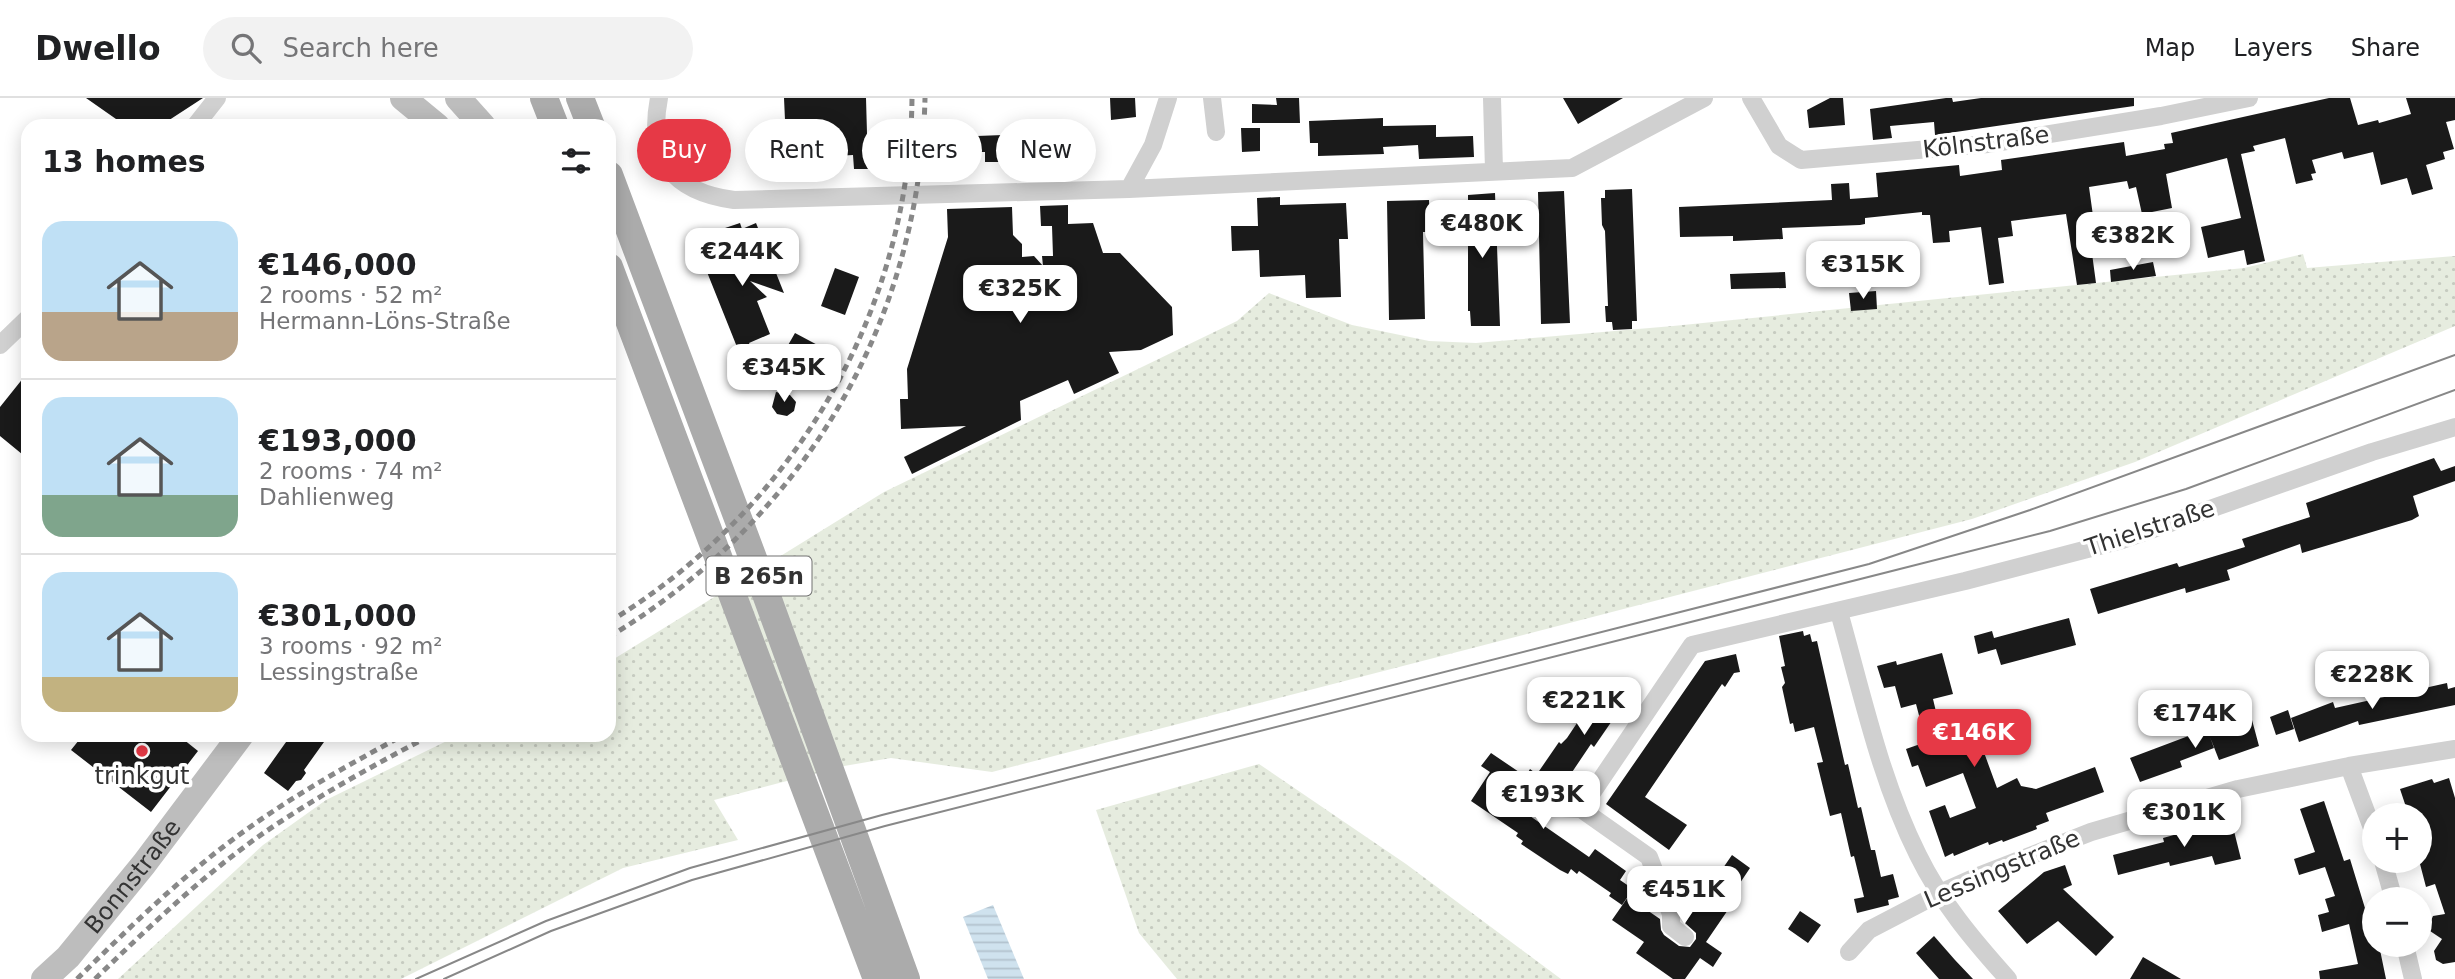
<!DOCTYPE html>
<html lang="en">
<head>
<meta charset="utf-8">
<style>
	:root { --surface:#fff; --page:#f2f2f2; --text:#202124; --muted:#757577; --line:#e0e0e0; --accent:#e63946 }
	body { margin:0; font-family:"DejaVu Sans",sans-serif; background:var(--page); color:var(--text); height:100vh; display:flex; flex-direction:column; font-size:26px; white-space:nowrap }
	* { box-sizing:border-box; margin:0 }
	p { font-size:23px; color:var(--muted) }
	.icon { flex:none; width:38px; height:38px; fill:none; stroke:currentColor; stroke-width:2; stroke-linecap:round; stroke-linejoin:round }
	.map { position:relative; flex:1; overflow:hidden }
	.drawer { position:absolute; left:21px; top:21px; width:595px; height:623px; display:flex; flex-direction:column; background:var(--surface); border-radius:21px; box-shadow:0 4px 18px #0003 }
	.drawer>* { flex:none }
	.guide { position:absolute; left:637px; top:21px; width:665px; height:63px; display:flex; gap:14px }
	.buttons { position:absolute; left:2362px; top:705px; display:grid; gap:14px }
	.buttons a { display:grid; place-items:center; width:70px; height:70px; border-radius:50%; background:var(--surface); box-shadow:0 4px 18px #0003; font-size:35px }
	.price { position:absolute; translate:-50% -60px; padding:0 16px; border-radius:14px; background:#fff; color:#222; font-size:23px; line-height:46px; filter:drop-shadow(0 2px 4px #0008) }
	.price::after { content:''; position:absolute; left:50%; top:42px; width:21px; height:16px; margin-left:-10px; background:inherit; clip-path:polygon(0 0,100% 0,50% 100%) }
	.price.active { background:var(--accent); color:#fff }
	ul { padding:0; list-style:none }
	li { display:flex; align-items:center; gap:21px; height:175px; padding:0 21px }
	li+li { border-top:2px solid var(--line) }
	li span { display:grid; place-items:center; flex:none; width:196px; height:140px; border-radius:21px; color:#555 }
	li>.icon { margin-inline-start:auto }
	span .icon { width:84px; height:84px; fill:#fffc; stroke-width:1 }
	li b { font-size:30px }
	h2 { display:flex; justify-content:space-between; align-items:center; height:84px; padding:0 21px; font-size:30px }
	.pill { padding:0 24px; border-radius:32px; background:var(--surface); box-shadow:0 4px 18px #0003; font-size:24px; line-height:63px }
	.pill.active { background:var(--accent); color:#fff }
	header { display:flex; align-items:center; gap:42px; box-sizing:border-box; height:98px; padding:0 35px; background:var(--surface); border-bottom:2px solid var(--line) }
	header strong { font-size:33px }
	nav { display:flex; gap:38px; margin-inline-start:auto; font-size:24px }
	.search { width:490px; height:63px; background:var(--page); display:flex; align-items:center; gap:18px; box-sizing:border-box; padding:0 24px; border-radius:38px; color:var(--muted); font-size:26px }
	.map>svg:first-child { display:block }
</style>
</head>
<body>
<header>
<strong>Dwello</strong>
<div class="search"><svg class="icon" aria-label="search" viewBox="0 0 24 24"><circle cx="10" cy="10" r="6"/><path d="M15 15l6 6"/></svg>Search here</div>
<nav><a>Map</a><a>Layers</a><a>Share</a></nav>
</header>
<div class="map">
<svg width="2455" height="881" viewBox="0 0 2455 881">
	<defs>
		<pattern id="green-dots" width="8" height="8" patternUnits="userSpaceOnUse" patternTransform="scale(1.75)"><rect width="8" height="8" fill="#e6ecdf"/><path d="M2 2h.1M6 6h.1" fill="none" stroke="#c6cbc0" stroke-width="1.8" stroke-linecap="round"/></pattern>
		<pattern id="water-rules" width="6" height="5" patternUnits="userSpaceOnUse" patternTransform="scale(1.75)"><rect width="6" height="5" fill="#cfe2ee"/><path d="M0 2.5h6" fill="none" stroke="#b2c2cd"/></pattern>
	</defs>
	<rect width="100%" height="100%" fill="#fff"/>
	<!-- green -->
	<path fill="url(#green-dots)" d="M2303,156L2307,170L2455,158V228L2135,364L1972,421L992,674L891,660L844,668L714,702L738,742L623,770L401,881H118L263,747L326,702L459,637H609V564L884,394L1237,223L1269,195L1352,227L1429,243L1476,245L1673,228L2244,170Z
		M1259,666L1406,766L1561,881H1177L1139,835L1096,712Z"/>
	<!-- water -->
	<path fill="url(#water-rules)" d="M993,807L1024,881H988L963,819Z"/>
	<!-- building -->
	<path fill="#1a1a1a" d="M86,0H203L160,28H126Z
		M784,0H866L868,71H854L853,57L800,60V44H786Z
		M1110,0H1135L1136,19L1111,22Z
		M1276,0H1299L1300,25H1252V6L1277,7Z
		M1563,0H1623L1578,26Z
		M1830,0H1843L1845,27L1809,30L1807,12Z
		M1946,0H1952L1953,4L1981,0H2134V8L1935,37L1934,24L1890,28L1892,40L1873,42L1870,11Z
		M2329,0H2350L2358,27L2378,22L2379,25L2411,16L2406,0H2455V22L2446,24L2454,51L2443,54L2445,61L2426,67L2433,91L2412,97L2407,80L2381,87L2373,54L2344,61L2342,54L2312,62L2316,75L2311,76L2313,82L2296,86L2285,40L2253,48L2255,53L2241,56L2265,163L2247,167L2244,152L2208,160L2201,129L2241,120L2227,60L2166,76L2172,110L2142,116L2136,89L2129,91L2127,83L2089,89L2094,125L2088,126L2096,185L2077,187L2066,116L2011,123L2013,138L1998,140L2004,185L1989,187L1981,129L1949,133L1950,144L1933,145L1930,117H1922V114L1865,120V126L1860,127L1782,130L1783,141L1733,143V138L1680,139L1679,109L1832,102L1831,86L1849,85L1850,101L1878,99L1876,75L1959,67L1960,78L2002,72L2001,62L2124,44L2126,58L2165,51L2164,46L2173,45L2171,35Z
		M1383,20V28L1436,27V39L1473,38L1474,59L1419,61L1418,47L1383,49L1384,56L1318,58V45H1310L1309,23Z
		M1241,30H1260V53L1242,54Z
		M1003,37L1004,64H985V54H977V38Z
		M1632,91L1637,223H1632V231L1613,232L1612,224H1606L1605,208H1608L1605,133L1602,127L1601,100H1605V92Z
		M1564,93L1570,225L1541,226L1538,94Z
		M1495,95L1500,228H1471L1470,213H1468V138L1464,130V105H1468V97Z
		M1280,99V107L1346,105L1348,141H1339L1341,199L1306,200L1305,177L1260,179L1259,152L1232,153L1231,128H1258L1257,100Z
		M1429,102L1430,134H1423L1425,221L1389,222L1387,103Z
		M1068,107V126L1093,125L1103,155H1120L1172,209L1173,237L1141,252L1109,254L1119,275L1074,296L1068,282L1020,303L1021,322L912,376L904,359L966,328L901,331L900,301H908L907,271L948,139L947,111L1012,109L1013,137L1022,146V159L1034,158L1043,168L1042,158H1053L1052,128H1041L1040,108Z
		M740,125L742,131L756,125L784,195L750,183L767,199L757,203L770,236L749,245L765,283L749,289L737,261L741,259L697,149L728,136L725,130Z
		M2153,164L2156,178L2111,184L2110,172Z
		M835,170L859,179L845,217L821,208Z
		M1785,174L1786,190L1731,191L1730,176Z
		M1876,193L1877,211L1851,213L1849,195Z
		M795,235L825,251L815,270L793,258L783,256Z
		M28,274V361L0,338V309Z
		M776,294L790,297L796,304L794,313L787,318L777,316L772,309Z
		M2434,360L2441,373L2455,368V383L2413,398L2419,418L2412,422L2302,455L2300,446L2227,472L2230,482L2186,495L2185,490L2098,516L2090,491L2177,465L2179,469L2245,449L2242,441L2310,419L2306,405Z
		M2069,520L2076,547L2001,567L1996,551L1978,556L1974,538L1992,533L1994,540Z
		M1803,533L1804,538L1810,536L1812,544L1817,543L1845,667L1848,666L1858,710L1861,709L1871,752H1875L1881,779L1893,776L1899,799L1888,802L1889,807L1857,815L1854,801L1864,799L1854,758L1851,759L1841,715L1830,718L1817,665L1823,664L1814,629L1795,634L1793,625L1790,626L1782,589L1785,585L1781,569L1785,568L1779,538Z
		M1942,555L1953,596L1933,601L1942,639L1962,631L1970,653L1982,649L1997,690L2017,680L2021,688L2036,691L2095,669L2104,694L2046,715L2049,723L2036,728L2037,731L2003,744L2002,742L1989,747L1988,744L1954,758L1953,755L1945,759L1929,713L1945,707L1950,720L1976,710L1963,675L1926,689L1918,667L1912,669L1906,651L1926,644L1916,606L1901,610L1895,588L1884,590L1877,568L1896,563L1897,567Z
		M1736,556L1740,574L1734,575L1725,589L1722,586L1645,699L1687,727L1669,752L1606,706L1705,563Z
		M1619,585L1633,595L1628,602L1635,606L1624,622L1616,617L1594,649L1591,646L1560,692L1546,682L1544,685L1527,676L1530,671L1542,680L1537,676L1559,644L1561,646L1567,640L1593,601L1601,607L1612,591L1614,592Z
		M2447,585L2448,591L2455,589V607L2359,627L2358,623L2299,644L2291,620L2333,604L2335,610Z
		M2288,612L2294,631L2276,637L2270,619Z
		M2252,622L2259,648L2219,662L2210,639L2214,650L2180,663L2182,669L2140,684L2130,660L2207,631L2209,637Z
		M83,637H178L198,653L151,714L71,652Z
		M291,637H329L304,672L306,675L301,682L296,683L288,693L264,675Z
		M1491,655L1522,676L1517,680L1515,687L1519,696L1531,703L1527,708L1534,713L1530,718L1589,759L1595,751L1626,773L1620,782L1633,791L1622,807L1609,798L1611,795L1579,773L1577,776L1571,771L1568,776L1560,772L1521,746L1523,743L1516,738L1518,735L1471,703L1490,674L1481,668Z
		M2449,680L2455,700V864L2443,866L2436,862L2434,853L2442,841L2430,833L2429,827L2433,818L2445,816L2435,786L2426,789L2420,766V718H2409L2400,691L2432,681L2434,685Z
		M2324,703L2344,763L2350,761L2368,820L2373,819L2375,847H2379L2386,881H2320L2319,873L2358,866L2349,826L2322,834L2318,817L2329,814L2325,801L2335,798L2325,769L2299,777L2294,761L2315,754L2300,711Z
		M2231,721L2241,761L2215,767L2212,758L2170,768L2169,764L2118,777L2113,757L2164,744L2163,740Z
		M1732,757L1750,770L1728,803L1732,806L1706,844L1722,855L1713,869L1700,860L1685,881H1673L1636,855L1644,844L1612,822L1628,799L1660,821L1661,832L1664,837L1679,848L1690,849L1696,841V835L1685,825Z
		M2065,767L2072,787L2063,791L2114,839L2096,858L2058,823L2027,846L1998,813L2044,774Z
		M1800,813L1821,827L1808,845L1788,831Z
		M1934,838L1955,862L1973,881H1939L1916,855Z
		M2143,859L2181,881H2130Z"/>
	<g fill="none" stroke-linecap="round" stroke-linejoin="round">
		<!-- minor -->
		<path stroke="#d0d0d0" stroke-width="18" d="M659,0C647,61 673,94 734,102L1129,91L1572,70L1704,0
			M1212,0L1216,34
			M1492,0L1494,72
			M1751,0L1779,48L1801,62L1988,46L2161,18L2249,0
			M195,28L217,0
			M1129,91L1153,47L1168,0
			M0,247L28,220
			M1839,514C1862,595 1880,681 1918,757C1941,804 1973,842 2008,881
			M2349,668L2375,738
			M1526,687L1562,710L1581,711L1649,759L1671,816V828L1685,839
			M1581,711L1692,547L1965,483L2122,442L2372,354L2455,329
			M2383,763L2394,802
			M2405,847L2413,881
			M1849,854L1869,832L1940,795L1976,779L2091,734L2238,691L2349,668L2455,651"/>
		<!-- secondary -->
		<g stroke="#bdbdbd" stroke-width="26">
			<path d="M403,0L437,28"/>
			<path d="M458,0L483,28"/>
			<path id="s1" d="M44,881L68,859L144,766L241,637"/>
		</g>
		<!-- primary -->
		<path stroke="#ababab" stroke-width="28" d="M544,0L555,28
			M580,0L591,28
			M609,77L754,463L906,881
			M609,169L877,881"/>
		<!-- tram -->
		<path stroke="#888" stroke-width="2" d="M416,881L546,823L690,770L882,717L1869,466L2030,412L2455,257
			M444,881L551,833L692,782L885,728L2050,433L2186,391L2455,292"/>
		<!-- rail -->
		<path stroke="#888" stroke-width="5" stroke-dasharray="7 5" stroke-linecap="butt" d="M609,524C792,413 910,215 912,0
			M609,539C802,423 920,226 925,0
			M77,881C116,843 155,804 198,769C261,716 331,676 404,637
			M95,881C149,829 203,777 265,734C318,698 374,667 431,637"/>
	</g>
	<!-- markers -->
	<circle fill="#e63946" stroke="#fff" stroke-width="2.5" cx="142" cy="653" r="7"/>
	<g text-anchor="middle" stroke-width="7" stroke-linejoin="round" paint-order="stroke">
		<!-- shield labels -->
		<rect fill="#fff" stroke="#707070" stroke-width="2" x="706.5" y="458.5" width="105" height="39" rx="5"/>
		<g font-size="23" font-weight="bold" fill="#333">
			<text x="759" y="486">B 265n</text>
		</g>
		<!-- street labels -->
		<g font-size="24" fill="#333" stroke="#fff">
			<text transform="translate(1986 44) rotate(-7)" y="8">Kölnstraße</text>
			<text transform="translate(2150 430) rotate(-18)" y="8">Thielstraße</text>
			<text transform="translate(2002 771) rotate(-23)" y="8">Lessingstraße</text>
			<text dy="8" stroke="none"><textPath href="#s1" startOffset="136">Bonnstraße</textPath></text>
		</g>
		<!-- poi labels -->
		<g font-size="24" fill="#333" stroke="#fff">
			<text x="142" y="686">trinkgut</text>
		</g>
	</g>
</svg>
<div class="buttons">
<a>+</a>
<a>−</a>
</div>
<b class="price" style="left:1482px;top:162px">€480K</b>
<b class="price" style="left:2133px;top:174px">€382K</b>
<b class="price" style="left:742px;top:190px">€244K</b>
<b class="price" style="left:1863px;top:203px">€315K</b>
<b class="price" style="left:1020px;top:227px">€325K</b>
<b class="price" style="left:784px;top:306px">€345K</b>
<b class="price" style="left:2372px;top:613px">€228K</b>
<b class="price" style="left:1584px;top:639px">€221K</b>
<b class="price" style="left:2195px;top:652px">€174K</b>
<b class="price active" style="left:1974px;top:671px">€146K</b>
<b class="price" style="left:1543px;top:733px">€193K</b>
<b class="price" style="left:2184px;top:751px">€301K</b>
<b class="price" style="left:1684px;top:828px">€451K</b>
<div class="guide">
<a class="pill active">Buy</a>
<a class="pill">Rent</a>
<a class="pill">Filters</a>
<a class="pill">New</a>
</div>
<section class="drawer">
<h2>13 homes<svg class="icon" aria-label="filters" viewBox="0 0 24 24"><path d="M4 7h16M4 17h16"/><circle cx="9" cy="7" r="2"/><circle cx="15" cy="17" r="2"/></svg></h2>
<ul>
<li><span style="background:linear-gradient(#bfe0f5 65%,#b9a48a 0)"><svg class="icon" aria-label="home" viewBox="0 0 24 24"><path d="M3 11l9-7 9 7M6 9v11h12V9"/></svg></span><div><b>€146,000</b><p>2 rooms · 52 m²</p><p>Hermann-Löns-Straße</p></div></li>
<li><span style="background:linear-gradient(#bfe0f5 70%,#7fa58c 0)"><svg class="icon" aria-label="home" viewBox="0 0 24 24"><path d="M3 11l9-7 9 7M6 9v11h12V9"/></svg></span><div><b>€193,000</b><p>2 rooms · 74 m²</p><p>Dahlienweg</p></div></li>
<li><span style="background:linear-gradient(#bfe0f5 75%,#c2b280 0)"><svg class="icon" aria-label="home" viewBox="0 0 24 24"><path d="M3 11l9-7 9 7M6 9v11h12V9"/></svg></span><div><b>€301,000</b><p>3 rooms · 92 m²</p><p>Lessingstraße</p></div></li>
</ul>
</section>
</div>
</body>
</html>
